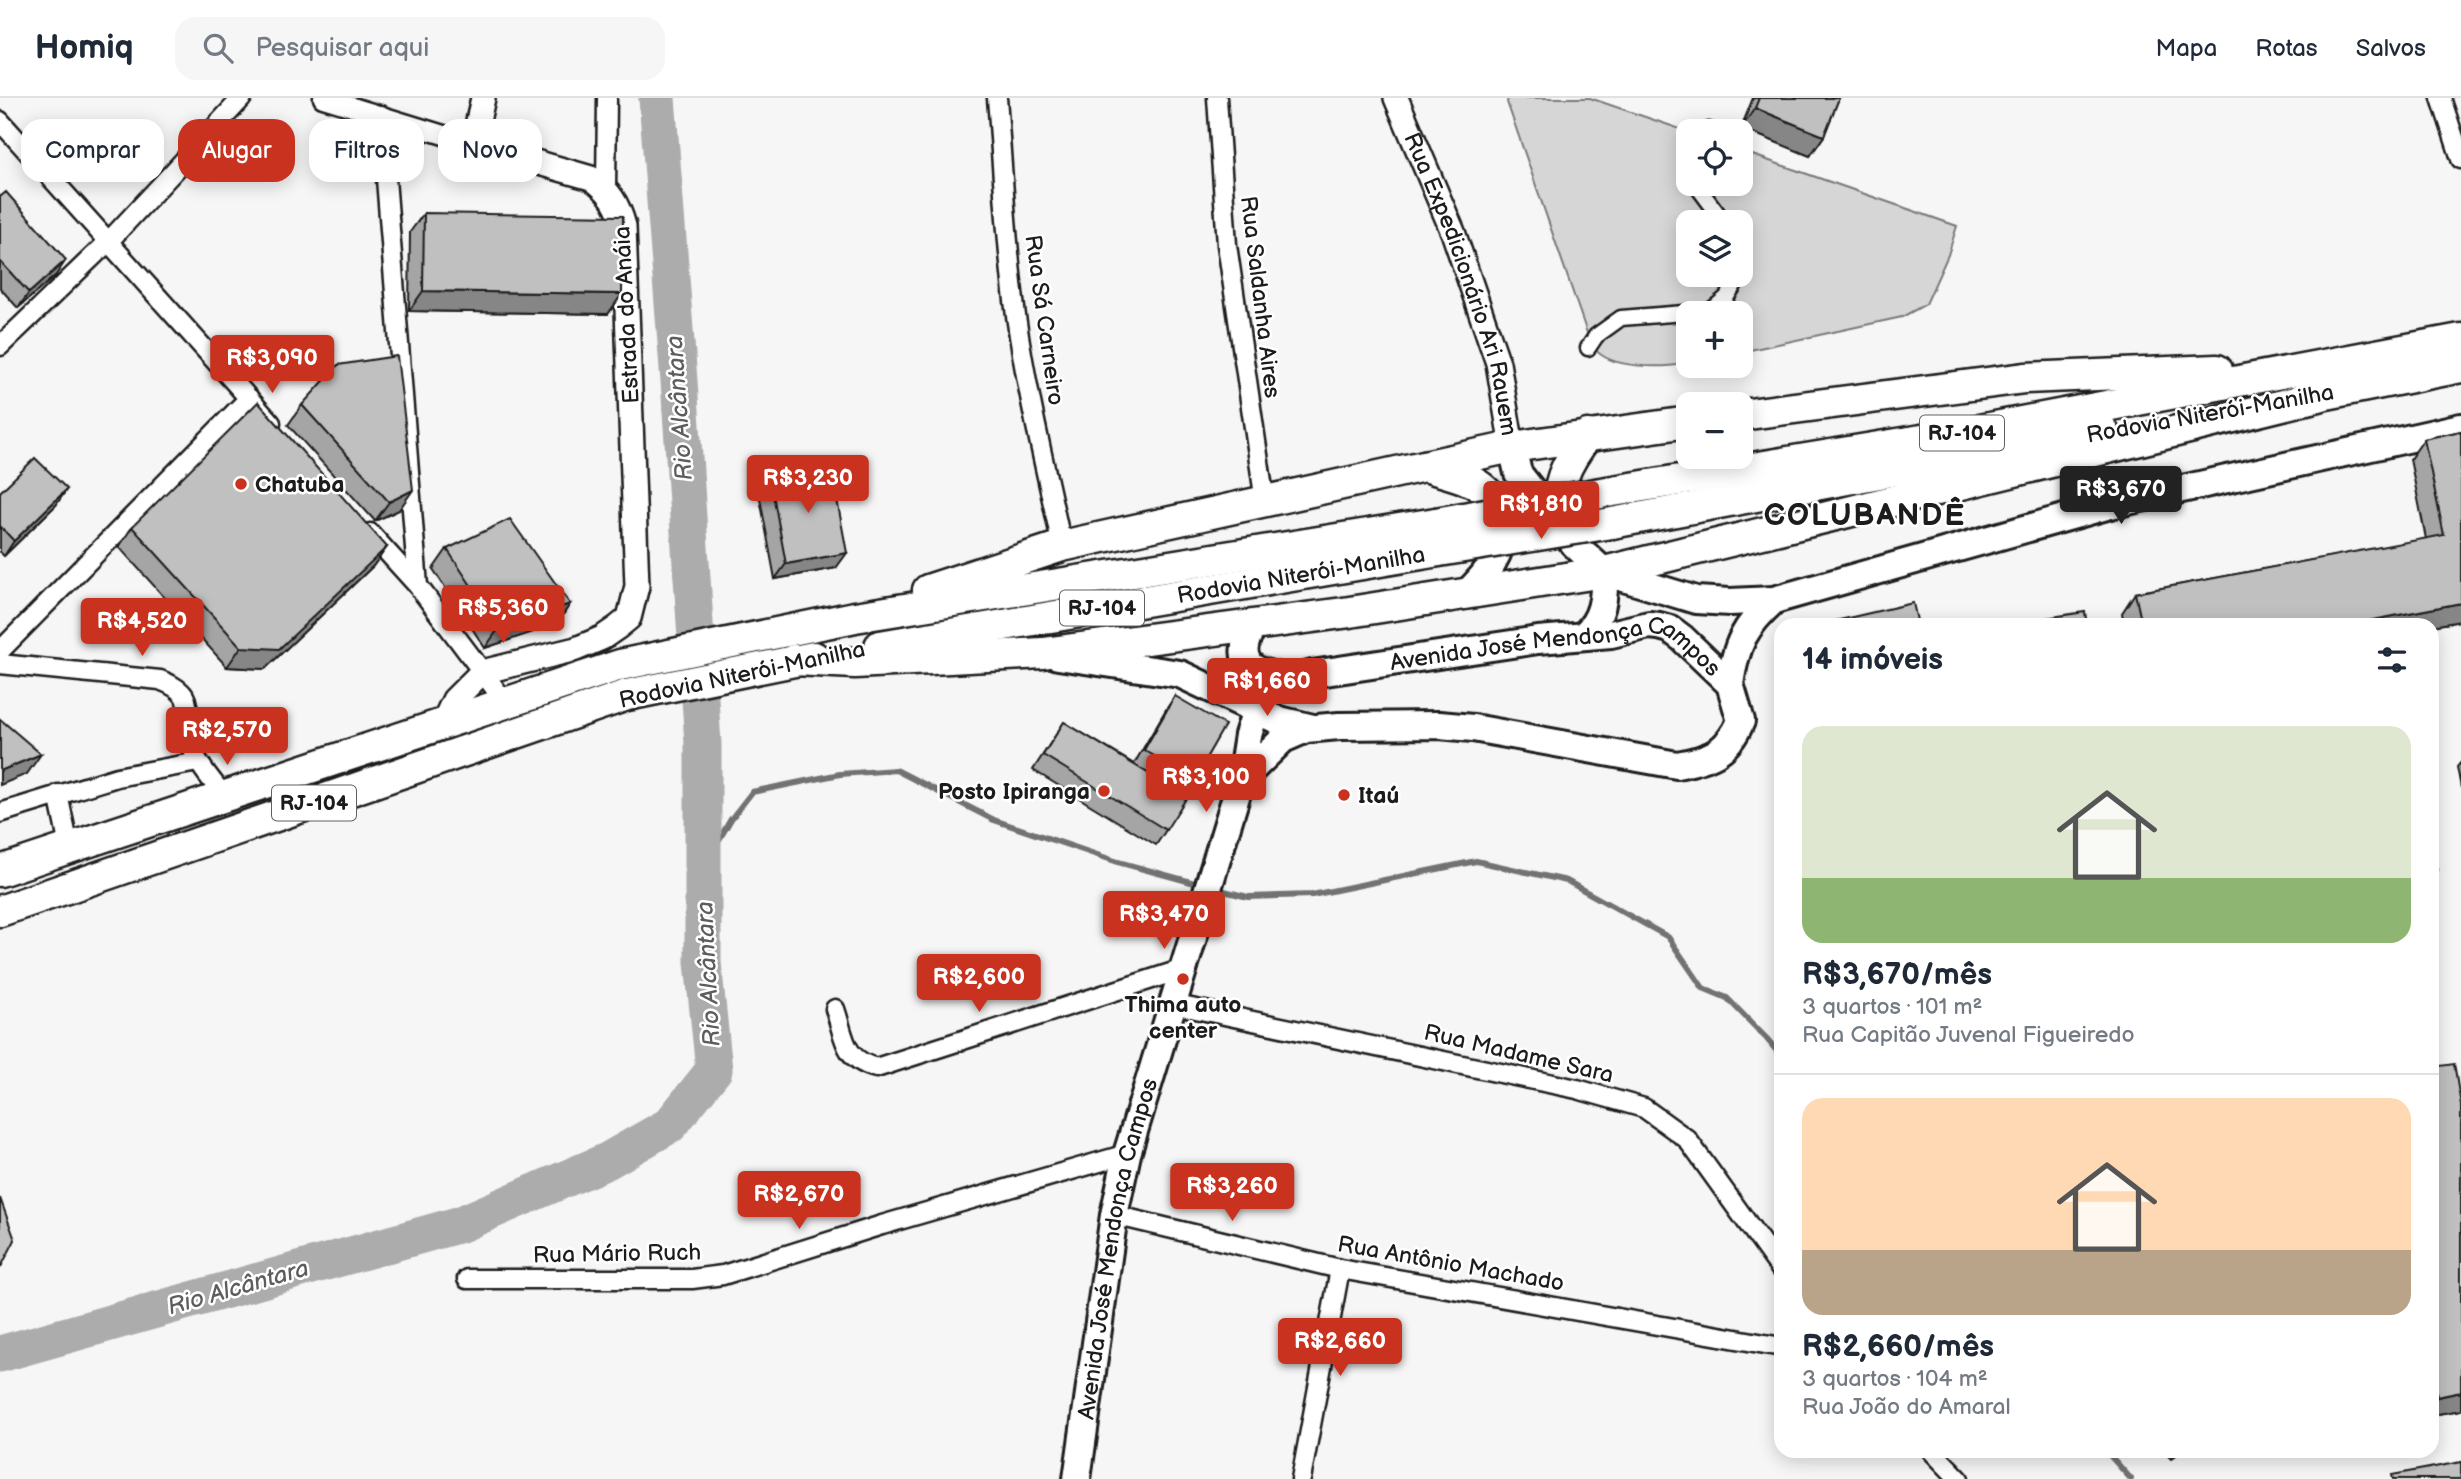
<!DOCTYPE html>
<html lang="pt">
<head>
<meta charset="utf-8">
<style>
	:root { --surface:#fff; --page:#f6f6f7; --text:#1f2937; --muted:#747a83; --line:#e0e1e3; --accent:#c8321e }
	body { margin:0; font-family:"Balsamiq Sans",sans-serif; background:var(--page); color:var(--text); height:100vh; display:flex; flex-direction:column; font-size:26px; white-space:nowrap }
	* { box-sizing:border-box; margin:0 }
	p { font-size:23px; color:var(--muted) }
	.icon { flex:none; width:38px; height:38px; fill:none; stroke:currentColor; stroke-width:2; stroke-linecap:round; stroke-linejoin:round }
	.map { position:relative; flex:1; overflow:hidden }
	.sheet { position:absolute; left:1774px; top:520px; width:665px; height:840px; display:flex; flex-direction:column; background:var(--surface); border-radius:21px; box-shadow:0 4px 18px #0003 }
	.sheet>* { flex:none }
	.banner { position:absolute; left:21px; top:21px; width:665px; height:63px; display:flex; gap:14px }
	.fabs { position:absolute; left:1676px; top:21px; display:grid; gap:14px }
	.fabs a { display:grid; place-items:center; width:77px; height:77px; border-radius:14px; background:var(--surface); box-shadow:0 4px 18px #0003; font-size:35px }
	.price { position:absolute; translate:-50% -60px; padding:0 16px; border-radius:7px; background:var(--accent); color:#fff; font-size:23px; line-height:46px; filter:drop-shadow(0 2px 4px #0008) }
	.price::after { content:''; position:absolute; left:50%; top:42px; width:21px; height:16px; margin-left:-10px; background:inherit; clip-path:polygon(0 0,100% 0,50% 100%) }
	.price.on { background:#222; color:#fff }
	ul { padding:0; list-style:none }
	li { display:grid; align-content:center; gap:14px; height:371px; padding:0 28px }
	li+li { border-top:2px solid var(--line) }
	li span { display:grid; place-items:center; height:217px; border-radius:21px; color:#555 }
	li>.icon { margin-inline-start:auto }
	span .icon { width:126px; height:126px; fill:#fffc; stroke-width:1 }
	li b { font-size:30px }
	h2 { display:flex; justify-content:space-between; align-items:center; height:84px; padding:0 28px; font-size:30px }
	.tag { padding:0 24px; border-radius:21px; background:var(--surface); box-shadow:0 4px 18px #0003; font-size:24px; line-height:63px }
	.tag.on { background:var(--accent); color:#fff }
	header { display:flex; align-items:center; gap:42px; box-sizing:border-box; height:98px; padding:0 35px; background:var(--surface); border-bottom:2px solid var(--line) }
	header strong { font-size:33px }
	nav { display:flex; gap:38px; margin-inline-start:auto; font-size:24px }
	.search { width:490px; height:63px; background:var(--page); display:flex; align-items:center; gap:18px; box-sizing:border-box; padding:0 24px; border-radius:21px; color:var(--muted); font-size:26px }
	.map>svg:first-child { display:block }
</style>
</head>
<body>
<header>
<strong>Homiq</strong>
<div class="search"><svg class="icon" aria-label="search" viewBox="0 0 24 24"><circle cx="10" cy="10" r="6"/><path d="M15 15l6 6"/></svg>Pesquisar aqui</div>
<nav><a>Mapa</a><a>Rotas</a><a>Salvos</a></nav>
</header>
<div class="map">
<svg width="2461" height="1381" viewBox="0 0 2461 1381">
	<rect width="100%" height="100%" fill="#f6f6f6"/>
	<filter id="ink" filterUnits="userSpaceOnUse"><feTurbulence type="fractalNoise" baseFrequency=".0143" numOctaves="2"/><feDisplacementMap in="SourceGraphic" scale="14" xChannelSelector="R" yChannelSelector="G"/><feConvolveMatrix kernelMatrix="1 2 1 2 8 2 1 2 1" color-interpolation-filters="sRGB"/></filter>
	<g filter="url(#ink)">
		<!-- green -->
		<path fill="#d6d6d6" stroke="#797979" stroke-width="2" fill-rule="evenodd" d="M1508,0H1590L1689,34V86H1741V53L1957,128L1948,157L1926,206L1902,219L1741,254V215H1689V265C1665,270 1610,272 1594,250C1591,246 1589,240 1587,235L1507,4ZM1689,124H1741V177H1689Z"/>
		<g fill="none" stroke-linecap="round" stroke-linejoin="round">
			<!-- stream -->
			<path stroke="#727272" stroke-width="6" d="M705,766L731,721L752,694L840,676L896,672L994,722L1118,764L1202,787
				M1216,791L1248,799L1312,797L1476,763L1567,783L1668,839L1703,890L1727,900L1767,941L1782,959
				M2106,1353L2131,1381"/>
			<!-- river -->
			<path stroke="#acacac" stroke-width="37" d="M0,1256L461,1126L607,1063L670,1027L714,972L703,864V646L679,283L657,0"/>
			<!-- pedestrian casing -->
			<g stroke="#1c1c1c" stroke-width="19">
				<path id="pedestrian" d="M1709,33V32
					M1700,86V92L1724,124
					M1588,250L1596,238L1621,220L1710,213L1726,200L1742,175L1741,158"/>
			</g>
			<!-- minor casing -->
			<g stroke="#1c1c1c" stroke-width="23">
				<path id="minor" d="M323,0L473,46
					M997,0C1003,73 1006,146 1016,218C1027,295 1046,372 1062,448
					M1217,0L1227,147L1265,404
					M2441,0L2461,61
					M381,17L418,488
					M0,23L271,325
					M606,91L607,0
					M0,248L109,143L242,0
					M370,435L418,488L505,604
					M0,553L249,300
					M0,566L160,582C201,598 181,611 190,643C195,664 211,681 224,698
					M58,696L69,749
					M0,715L117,679L198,664
					M1172,906L1577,991L1644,1010L1687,1041L1782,1173
					M835,911C845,940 843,961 876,970L1183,871
					M1114,1117L1340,1171L1782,1249
					M467,1181H692L723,1177L882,1127L1127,1056
					M1932,1353L1959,1381
					M1301,1381L1340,1171"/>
			</g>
			<!-- tertiary casing -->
			<g stroke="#1c1c1c" stroke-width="28">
				<g id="tertiary">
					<path id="s1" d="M1396,0L1453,134L1498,265L1512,349"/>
					<path d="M443,625L454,602L482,574L576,551L602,540L618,529L629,520L637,488L624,128C618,106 610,93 591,80L473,46L483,0"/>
				</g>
			</g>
			<!-- secondary casing -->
			<g stroke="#1c1c1c" stroke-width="32">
				<g id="secondary">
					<path d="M1512,349L1518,375L1575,447L1604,474L1696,502L1730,504L1774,502L2110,407L2461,329"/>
					<path d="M1466,496C1489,474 1500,458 1506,426"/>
					<path d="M1253,528C1229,570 1260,575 1292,582"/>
					<path d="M1583,538C1603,521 1605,499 1604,474"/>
					<path d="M1058,558L1180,576L1275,621L1313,630"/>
					<path d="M1730,586C1736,546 1744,529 1774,502"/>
					<path id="s2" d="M1077,1381L1114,1117L1127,1056L1241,682L1248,637L1256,612L1269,595L1292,582L1312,576L1538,542L1611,536L1649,527L1659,528L1670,531L1682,540L1730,586L1741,623C1727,655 1710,661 1677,667L1473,630L1439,627L1339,628L1306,631L1283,641L1241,682"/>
				</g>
			</g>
			<!-- trunk casing -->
			<g stroke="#1c1c1c" stroke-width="35">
				<g id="trunk">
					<path d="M2301,301L2461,269"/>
					<path d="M1741,317L2025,280L2217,272"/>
					<path d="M1425,368C1469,382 1489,381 1506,428"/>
					<path d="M1601,395L1958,336L2461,241"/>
					<path d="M1558,425C1556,387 1564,367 1588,337"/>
					<path d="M1612,425L2103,333"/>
					<path d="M928,492L1062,448L1424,368L1512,349L1689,324"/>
					<path id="s3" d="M880,548L1439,453"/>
					<path d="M794,562L855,565L1043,555L1343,515L1604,474L2319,298"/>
					<path d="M0,773L620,567L855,519L1436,425"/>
					<path d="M0,813L627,597L814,559"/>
				</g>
			</g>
			<!-- pedestrian -->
			<use href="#pedestrian" stroke="#fff" stroke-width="14"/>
			<!-- minor -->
			<use href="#minor" stroke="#fff" stroke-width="18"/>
			<!-- tertiary -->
			<use href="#tertiary" stroke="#fff" stroke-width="23"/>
			<!-- secondary -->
			<use href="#secondary" stroke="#fff" stroke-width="26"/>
			<!-- trunk -->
			<use href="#trunk" stroke="#fff" stroke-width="30"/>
			<!-- trunk-bridge casing -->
			<g stroke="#1c1c1c" stroke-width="35" stroke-linecap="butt">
				<path id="trunk-bridge" d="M1436,425L1601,395
					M1439,453L1612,425"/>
			</g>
			<!-- trunk-bridge -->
			<use href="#trunk-bridge" stroke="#fff" stroke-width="30"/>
		</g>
		<!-- wall -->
		<path fill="#a5a5a5" stroke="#1c1c1c" stroke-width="2" d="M1753,0H1839L1824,38L1810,58L1741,30Z
			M0,99L56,177L18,210L0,190Z
			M424,115L622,196L608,216L409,213L410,134Z
			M302,307L399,412L375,423L288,327Z
			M2461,333V523L2432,528V527H2124L2122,515L2135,495L2426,441L2410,361L2424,341Z
			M770,380L836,470L775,481L759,395Z
			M0,394L56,407L4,458L0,454Z
			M132,429L387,449L373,468L265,571L227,569L119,449Z
			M447,451L570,506L557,526L485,550L433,471Z
			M1782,544V580L1775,553Z
			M1175,598L1194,681L1184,696L1153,678L1166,732L1156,747L1033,672L1064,624L1134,666L1165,613Z
			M2461,664V690L2457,669Z
			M2432,969L2461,1007V1312L2432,1317Z
			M2163,1353H2181L2171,1361Z"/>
		<!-- shaded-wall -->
		<path fill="#868686" stroke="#1c1c1c" stroke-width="2" d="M1755,10L1824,38L1810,58L1741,30Z
			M66,162L56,177L18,210L29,195Z
			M423,193L622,196L608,216L409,213Z
			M67,391L56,407L4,458L14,443Z
			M413,392L399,412L375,423L389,404Z
			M387,449L373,468L265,571L227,569L241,549Z
			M847,455L836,470L775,481L786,466Z
			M2461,505V523L2432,528V527H2347Z
			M570,506L557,526L485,550L499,530Z
			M41,656L27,676L0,687V673Z
			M2461,1294V1312L2432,1317V1305L2437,1299Z
			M2177,1353H2181L2171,1361Z"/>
		<!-- building -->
		<path fill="#c0c0c0" stroke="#1c1c1c" stroke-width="2" d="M1759,0H1839L1824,38L1755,10Z
			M6,94L66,162L29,195L0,163V99Z
			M424,115L623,118L622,196L423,193Z
			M397,258L413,392L389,404L302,307L338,267Z
			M258,304L387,449L279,551L241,549L132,429Z
			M2461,333V505L2347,527H2142L2135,495L2444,437L2424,341Z
			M35,360L67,391L14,443L0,428V394Z
			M831,369L847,455L786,466L770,380Z
			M510,421L570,506L499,530L447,451Z
			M1913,505L1918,527H1818Z
			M2085,514L2087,527H1999Z
			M1175,598L1225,627L1194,681L1144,652Z
			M0,621L41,656L0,673Z
			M1064,624L1187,699L1166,732L1043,657Z
			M2432,753L2437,772L2432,773Z
			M2454,966L2461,1007V1294L2437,1299L2432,1274V969Z
			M0,1100L15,1142L1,1169L0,1170Z
			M2461,1364V1381H2393L2392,1377Z"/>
	</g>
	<!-- markers -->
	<g fill="#c8321e" stroke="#fff" stroke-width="2.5">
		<circle cx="241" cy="386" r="7"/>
		<circle cx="1104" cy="693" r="7"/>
		<circle cx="1344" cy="697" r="7"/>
		<circle cx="1183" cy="881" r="7"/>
	</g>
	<g text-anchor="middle" stroke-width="5" stroke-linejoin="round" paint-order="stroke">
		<!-- shield labels -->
		<g fill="#fff" stroke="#606060" stroke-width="2">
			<rect x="1920" y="317.5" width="84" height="35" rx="5"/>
			<rect x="1060" y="492.5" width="84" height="35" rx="5"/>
			<rect x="272" y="687.5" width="84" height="35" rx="5"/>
		</g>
		<g font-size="21" font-weight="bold" fill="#1c1c1c">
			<text x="1962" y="342">RJ-104</text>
			<text x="1102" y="517">RJ-104</text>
			<text x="314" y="712">RJ-104</text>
		</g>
		<!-- street labels -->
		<g font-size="23" fill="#1c1c1c" stroke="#fff">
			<text dy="8" stroke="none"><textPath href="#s1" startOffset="198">Rua Expedicionário Ari Rauem</textPath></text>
			<text transform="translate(1261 199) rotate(83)" y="8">Rua Saldanha Aires</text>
			<text transform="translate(626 217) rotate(-93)" y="8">Estrada do Anáia</text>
			<text transform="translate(1045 222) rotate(82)" y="8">Rua Sá Carneiro</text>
			<text transform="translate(2210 315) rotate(-10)" y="8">Rodovia Niterói-Manilha</text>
			<text dy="8" stroke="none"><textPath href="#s3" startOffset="427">Rodovia Niterói-Manilha</textPath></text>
			<text dy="8" stroke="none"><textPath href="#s2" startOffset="1113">Avenida José Mendonça Campos</textPath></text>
			<text transform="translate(742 576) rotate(-12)" y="8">Rodovia Niterói-Manilha</text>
			<text transform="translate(1519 955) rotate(13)" y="8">Rua Madame Sara</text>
			<text dy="8" stroke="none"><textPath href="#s2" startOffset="234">Avenida José Mendonça Campos</textPath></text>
			<text transform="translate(617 1155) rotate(-1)" y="8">Rua Mário Ruch</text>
			<text transform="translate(1451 1165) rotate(10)" y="8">Rua Antônio Machado</text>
		</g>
		<!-- poi labels -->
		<g font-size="23" font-weight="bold" fill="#1c1c1c" stroke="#fff" text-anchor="start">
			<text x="255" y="394">Chatuba</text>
			<text x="1090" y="701" text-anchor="end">Posto Ipiranga</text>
			<text x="1358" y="705">Itaú</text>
			<text x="1183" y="914" text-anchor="middle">Thima auto<tspan x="1183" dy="26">center</tspan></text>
		</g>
		<!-- water labels -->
		<g font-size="24" font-style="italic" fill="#5d5d5d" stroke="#fff">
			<text transform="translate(679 310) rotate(-94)" y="8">Rio Alcântara</text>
			<text transform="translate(708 876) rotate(-93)" y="8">Rio Alcântara</text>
			<text transform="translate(238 1189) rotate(-16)" y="8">Rio Alcântara</text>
		</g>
		<!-- district labels -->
		<g font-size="30" font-weight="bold" letter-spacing="2" fill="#1c1c1c" stroke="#fff">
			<text x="1865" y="427">COLUBANDÊ</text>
		</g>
	</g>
</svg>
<div class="fabs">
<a><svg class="icon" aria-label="locate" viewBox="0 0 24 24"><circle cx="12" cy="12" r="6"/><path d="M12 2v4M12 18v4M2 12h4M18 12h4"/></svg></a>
<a><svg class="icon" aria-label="layers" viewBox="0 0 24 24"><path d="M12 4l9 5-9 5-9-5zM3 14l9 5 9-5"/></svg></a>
<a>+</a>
<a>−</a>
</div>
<b class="price" style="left:272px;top:297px">R$3,090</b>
<b class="price" style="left:808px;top:417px">R$3,230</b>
<b class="price on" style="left:2121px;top:428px">R$3,670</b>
<b class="price" style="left:1541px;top:443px">R$1,810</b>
<b class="price" style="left:503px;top:547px">R$5,360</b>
<b class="price" style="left:142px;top:560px">R$4,520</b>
<b class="price" style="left:1267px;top:620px">R$1,660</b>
<b class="price" style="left:227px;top:669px">R$2,570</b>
<b class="price" style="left:1206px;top:716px">R$3,100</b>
<b class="price" style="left:1164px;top:853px">R$3,470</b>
<b class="price" style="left:979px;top:916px">R$2,600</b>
<b class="price" style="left:1232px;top:1125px">R$3,260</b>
<b class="price" style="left:799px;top:1133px">R$2,670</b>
<b class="price" style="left:1340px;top:1280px">R$2,660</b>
<div class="banner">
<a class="tag">Comprar</a>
<a class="tag on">Alugar</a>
<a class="tag">Filtros</a>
<a class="tag">Novo</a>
</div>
<section class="sheet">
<h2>14 imóveis<svg class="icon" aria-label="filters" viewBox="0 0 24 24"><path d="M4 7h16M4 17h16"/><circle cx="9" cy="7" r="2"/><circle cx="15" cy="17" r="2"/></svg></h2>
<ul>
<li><span style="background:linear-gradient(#dfe7d0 70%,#8fb573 0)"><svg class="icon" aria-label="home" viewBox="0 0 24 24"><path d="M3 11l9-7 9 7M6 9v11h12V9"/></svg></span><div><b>R$3,670/mês</b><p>3 quartos · 101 m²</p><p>Rua Capitão Juvenal Figueiredo</p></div></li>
<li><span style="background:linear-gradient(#ffd9b3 70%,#b9a48a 0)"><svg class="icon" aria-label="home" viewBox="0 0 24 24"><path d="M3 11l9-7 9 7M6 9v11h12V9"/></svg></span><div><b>R$2,660/mês</b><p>3 quartos · 104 m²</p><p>Rua João do Amaral</p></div></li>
</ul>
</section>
</div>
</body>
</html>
